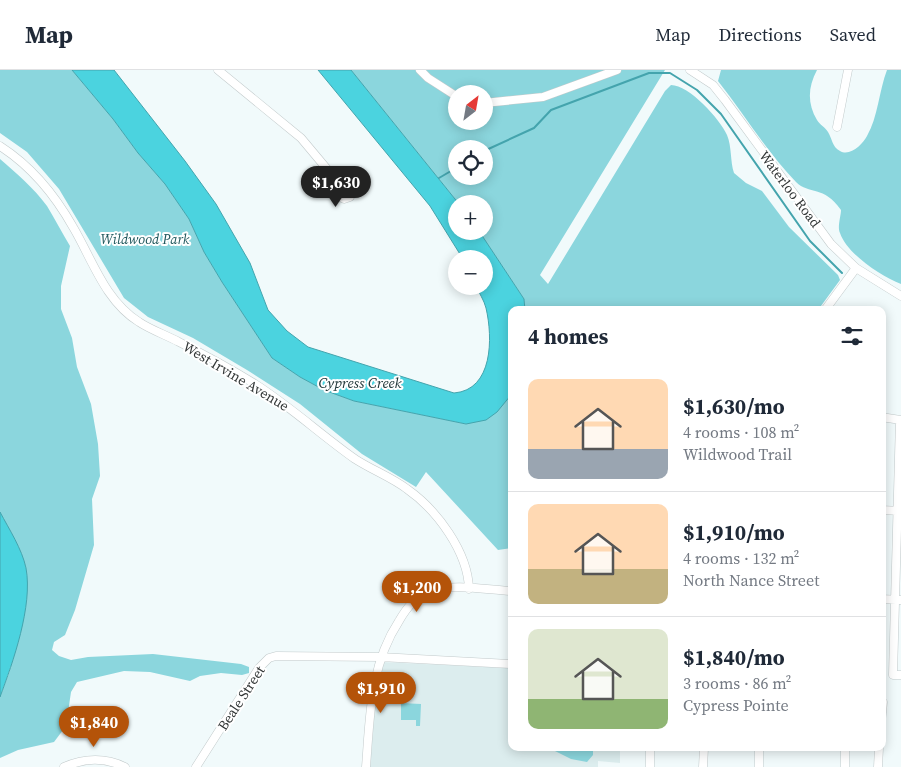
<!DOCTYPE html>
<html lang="en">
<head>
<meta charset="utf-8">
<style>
	:root { --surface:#fff; --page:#f6f6f7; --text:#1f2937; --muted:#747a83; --line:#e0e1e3; --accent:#b45309 }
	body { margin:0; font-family:"Source Serif 4",serif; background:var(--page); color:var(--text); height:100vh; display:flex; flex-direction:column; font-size:19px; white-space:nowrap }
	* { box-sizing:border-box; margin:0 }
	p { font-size:16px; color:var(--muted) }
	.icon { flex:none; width:28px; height:28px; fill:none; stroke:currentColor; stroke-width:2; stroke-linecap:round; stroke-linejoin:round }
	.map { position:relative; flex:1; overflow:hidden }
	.side { position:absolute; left:508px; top:236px; width:378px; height:445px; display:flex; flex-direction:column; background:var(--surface); border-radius:10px; box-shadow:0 2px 12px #0003 }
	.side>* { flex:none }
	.needle { width:32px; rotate:31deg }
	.fabs { position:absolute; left:448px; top:15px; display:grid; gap:10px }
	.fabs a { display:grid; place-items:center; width:45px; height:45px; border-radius:50%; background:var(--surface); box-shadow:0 2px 12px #0003; font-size:25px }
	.price { position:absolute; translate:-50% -42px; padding:0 11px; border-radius:18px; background:var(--accent); color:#fff; font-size:16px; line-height:32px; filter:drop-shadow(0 1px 2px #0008) }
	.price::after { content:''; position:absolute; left:50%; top:30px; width:15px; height:11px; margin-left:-8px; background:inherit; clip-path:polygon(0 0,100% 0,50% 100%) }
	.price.selected { background:#222; color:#fff }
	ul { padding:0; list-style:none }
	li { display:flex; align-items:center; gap:15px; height:125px; padding:0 20px }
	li+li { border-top:1px solid var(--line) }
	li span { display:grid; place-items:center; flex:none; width:140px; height:100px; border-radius:10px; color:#555 }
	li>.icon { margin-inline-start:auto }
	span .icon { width:60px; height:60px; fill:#fffc; stroke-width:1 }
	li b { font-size:21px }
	h2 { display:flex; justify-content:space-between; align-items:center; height:60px; padding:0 20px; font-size:21px }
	header { display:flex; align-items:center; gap:30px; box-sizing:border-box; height:70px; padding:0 25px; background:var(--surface); border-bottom:1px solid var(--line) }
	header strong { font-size:24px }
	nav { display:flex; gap:28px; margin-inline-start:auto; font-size:18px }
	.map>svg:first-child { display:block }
</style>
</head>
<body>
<header>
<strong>Map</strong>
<nav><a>Map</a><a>Directions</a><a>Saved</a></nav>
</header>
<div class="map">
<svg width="901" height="697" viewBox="0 0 901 697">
	<rect width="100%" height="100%" fill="#f1fafb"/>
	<!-- built -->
	<path fill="#dcedee" d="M382,592L511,598V678H620V693L598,691V697H370L376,621Z"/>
	<!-- green -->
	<path fill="#8bd6dd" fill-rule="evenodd" d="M0,0H72L113,49L138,83L165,114L189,149L204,182L222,212L272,288L300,307L324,320L354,331L466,354L505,332L511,325V478L498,480L426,402L416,417L362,384L300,334L247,300L193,268L148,247L124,228L59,119L27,82L0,63Z
		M351,0H665L540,205L548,214L665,21L671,15C689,15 720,49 727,65C732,77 730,91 734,103L746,113L762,121L789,157L838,205L840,210L818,240H525L524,229L479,161H484V134H459ZM456,24H484V51H456ZM456,79H484V106H456Z
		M721,0H817C808,17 807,33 817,50C820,55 825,57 828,62C832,68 832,77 840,81C850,87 863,74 867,66C878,47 879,21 887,0H901V214C881,206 847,184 840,163C837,157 841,146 841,140C824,115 809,125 796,112C767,82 744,44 718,11Z
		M0,89C16,103 34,118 47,136C55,149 62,163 70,176L61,216V239L72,268L77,297L91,334L98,374L100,406L92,429L94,475L75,540L65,565L54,572L52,580L59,586L71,590L88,587L153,584L241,594L249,597V603L242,605L221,603L200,606L190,611L150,602L124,601L77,612L71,622L66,656L54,672L18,680L0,688V627L9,603L23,549L27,519L26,497L0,442Z
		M401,633L421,634L420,656H416V650H401Z
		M549,678H593V685L587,692L571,689Z"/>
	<!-- water -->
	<path fill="#4bd3df" stroke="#44a4ad" d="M72,0H114L185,91L216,134L250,193L268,240L287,261L308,277L454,323C493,320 493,268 486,238C484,230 479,223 476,216H484V189H463L430,136L318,0H351L459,134H456V161H479L524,229L525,240H511V325L497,342L486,350L466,354L354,331L324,320L300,307L272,288L222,212L204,182L189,149L165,114L138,83L113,49Z
		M0,442C9,459 22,479 26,498C33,536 13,592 0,627Z"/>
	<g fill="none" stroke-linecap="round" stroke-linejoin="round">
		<!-- stream -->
		<path stroke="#44a4ad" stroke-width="2" d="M484,81L534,58L551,40L649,3H670L697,20L721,44L810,171L842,203
			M439,108L456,98"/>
		<!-- minor casing -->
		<g stroke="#c2cacb" stroke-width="9">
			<path id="minor" d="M218,0L301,68L332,105
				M420,0L428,8L456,26
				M690,0L713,15L725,30L831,174L856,198L901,226
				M484,33L543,27L617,0
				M837,57L848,0
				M0,76C31,96 55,125 73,157C92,189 105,231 139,252C151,260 166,265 179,272C205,285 231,299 255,314C291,337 321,365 355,389C372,400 391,407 407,419C437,440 468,482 469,519
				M332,105L348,114L352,121L350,127L344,129L338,126Z
				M825,240L856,198
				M881,347L901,350
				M900,350L893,605H901
				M881,440L901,441
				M881,529L901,530
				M881,653L883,632
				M64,697C85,688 104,687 125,697
				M196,697L259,598L269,588L276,586L380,587L511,594
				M366,697C370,646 370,595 399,551C407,537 416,526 432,521C455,513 487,520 511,521
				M650,697V678
				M703,697L704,678
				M759,697V678
				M845,697V678
				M878,697L879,678"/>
		</g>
		<!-- minor -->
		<use href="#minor" stroke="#fff" stroke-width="8"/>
	</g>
	<g text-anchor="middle" stroke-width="4" stroke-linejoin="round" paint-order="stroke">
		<!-- street labels -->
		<g font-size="14" fill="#333737" stroke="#fff">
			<text transform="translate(790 119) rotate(53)" y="5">Waterloo Road</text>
			<text transform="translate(236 306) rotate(31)" y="5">West Irvine Avenue</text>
			<text transform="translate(241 628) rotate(-57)" y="5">Beale Street</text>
		</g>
		<!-- park labels -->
		<g font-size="14" font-style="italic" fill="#1f575c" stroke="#fff">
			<text x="145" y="174">Wildwood Park</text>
		</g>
		<!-- water labels -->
		<g font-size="15" font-style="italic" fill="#21383a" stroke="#fff">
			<text x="360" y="318">Cypress Creek</text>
		</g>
	</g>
</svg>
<div class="fabs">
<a><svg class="needle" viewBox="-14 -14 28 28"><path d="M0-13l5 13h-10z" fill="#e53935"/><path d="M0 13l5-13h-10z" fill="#747a83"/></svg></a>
<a><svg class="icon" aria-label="locate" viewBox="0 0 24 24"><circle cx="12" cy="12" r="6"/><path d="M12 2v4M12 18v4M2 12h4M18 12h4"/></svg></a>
<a>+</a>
<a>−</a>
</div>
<b class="price selected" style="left:336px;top:138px">$1,630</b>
<b class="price" style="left:417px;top:543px">$1,200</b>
<b class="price" style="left:381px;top:644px">$1,910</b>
<b class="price" style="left:94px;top:678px">$1,840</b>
<section class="side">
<h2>4 homes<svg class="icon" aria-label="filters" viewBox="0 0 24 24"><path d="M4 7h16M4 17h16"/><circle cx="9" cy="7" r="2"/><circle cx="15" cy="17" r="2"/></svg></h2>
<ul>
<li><span style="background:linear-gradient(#ffd9b3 70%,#9aa5b1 0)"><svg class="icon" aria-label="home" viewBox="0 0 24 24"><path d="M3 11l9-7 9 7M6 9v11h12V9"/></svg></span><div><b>$1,630/mo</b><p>4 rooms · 108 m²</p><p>Wildwood Trail</p></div></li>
<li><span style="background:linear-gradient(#ffd9b3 65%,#c2b280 0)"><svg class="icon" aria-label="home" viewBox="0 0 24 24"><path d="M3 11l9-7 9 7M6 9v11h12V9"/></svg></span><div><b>$1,910/mo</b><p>4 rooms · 132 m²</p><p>North Nance Street</p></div></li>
<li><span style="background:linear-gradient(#dfe7d0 70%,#8fb573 0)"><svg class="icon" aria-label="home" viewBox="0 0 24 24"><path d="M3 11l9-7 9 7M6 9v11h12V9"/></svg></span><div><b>$1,840/mo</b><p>3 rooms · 86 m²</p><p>Cypress Pointe</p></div></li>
</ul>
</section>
</div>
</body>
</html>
